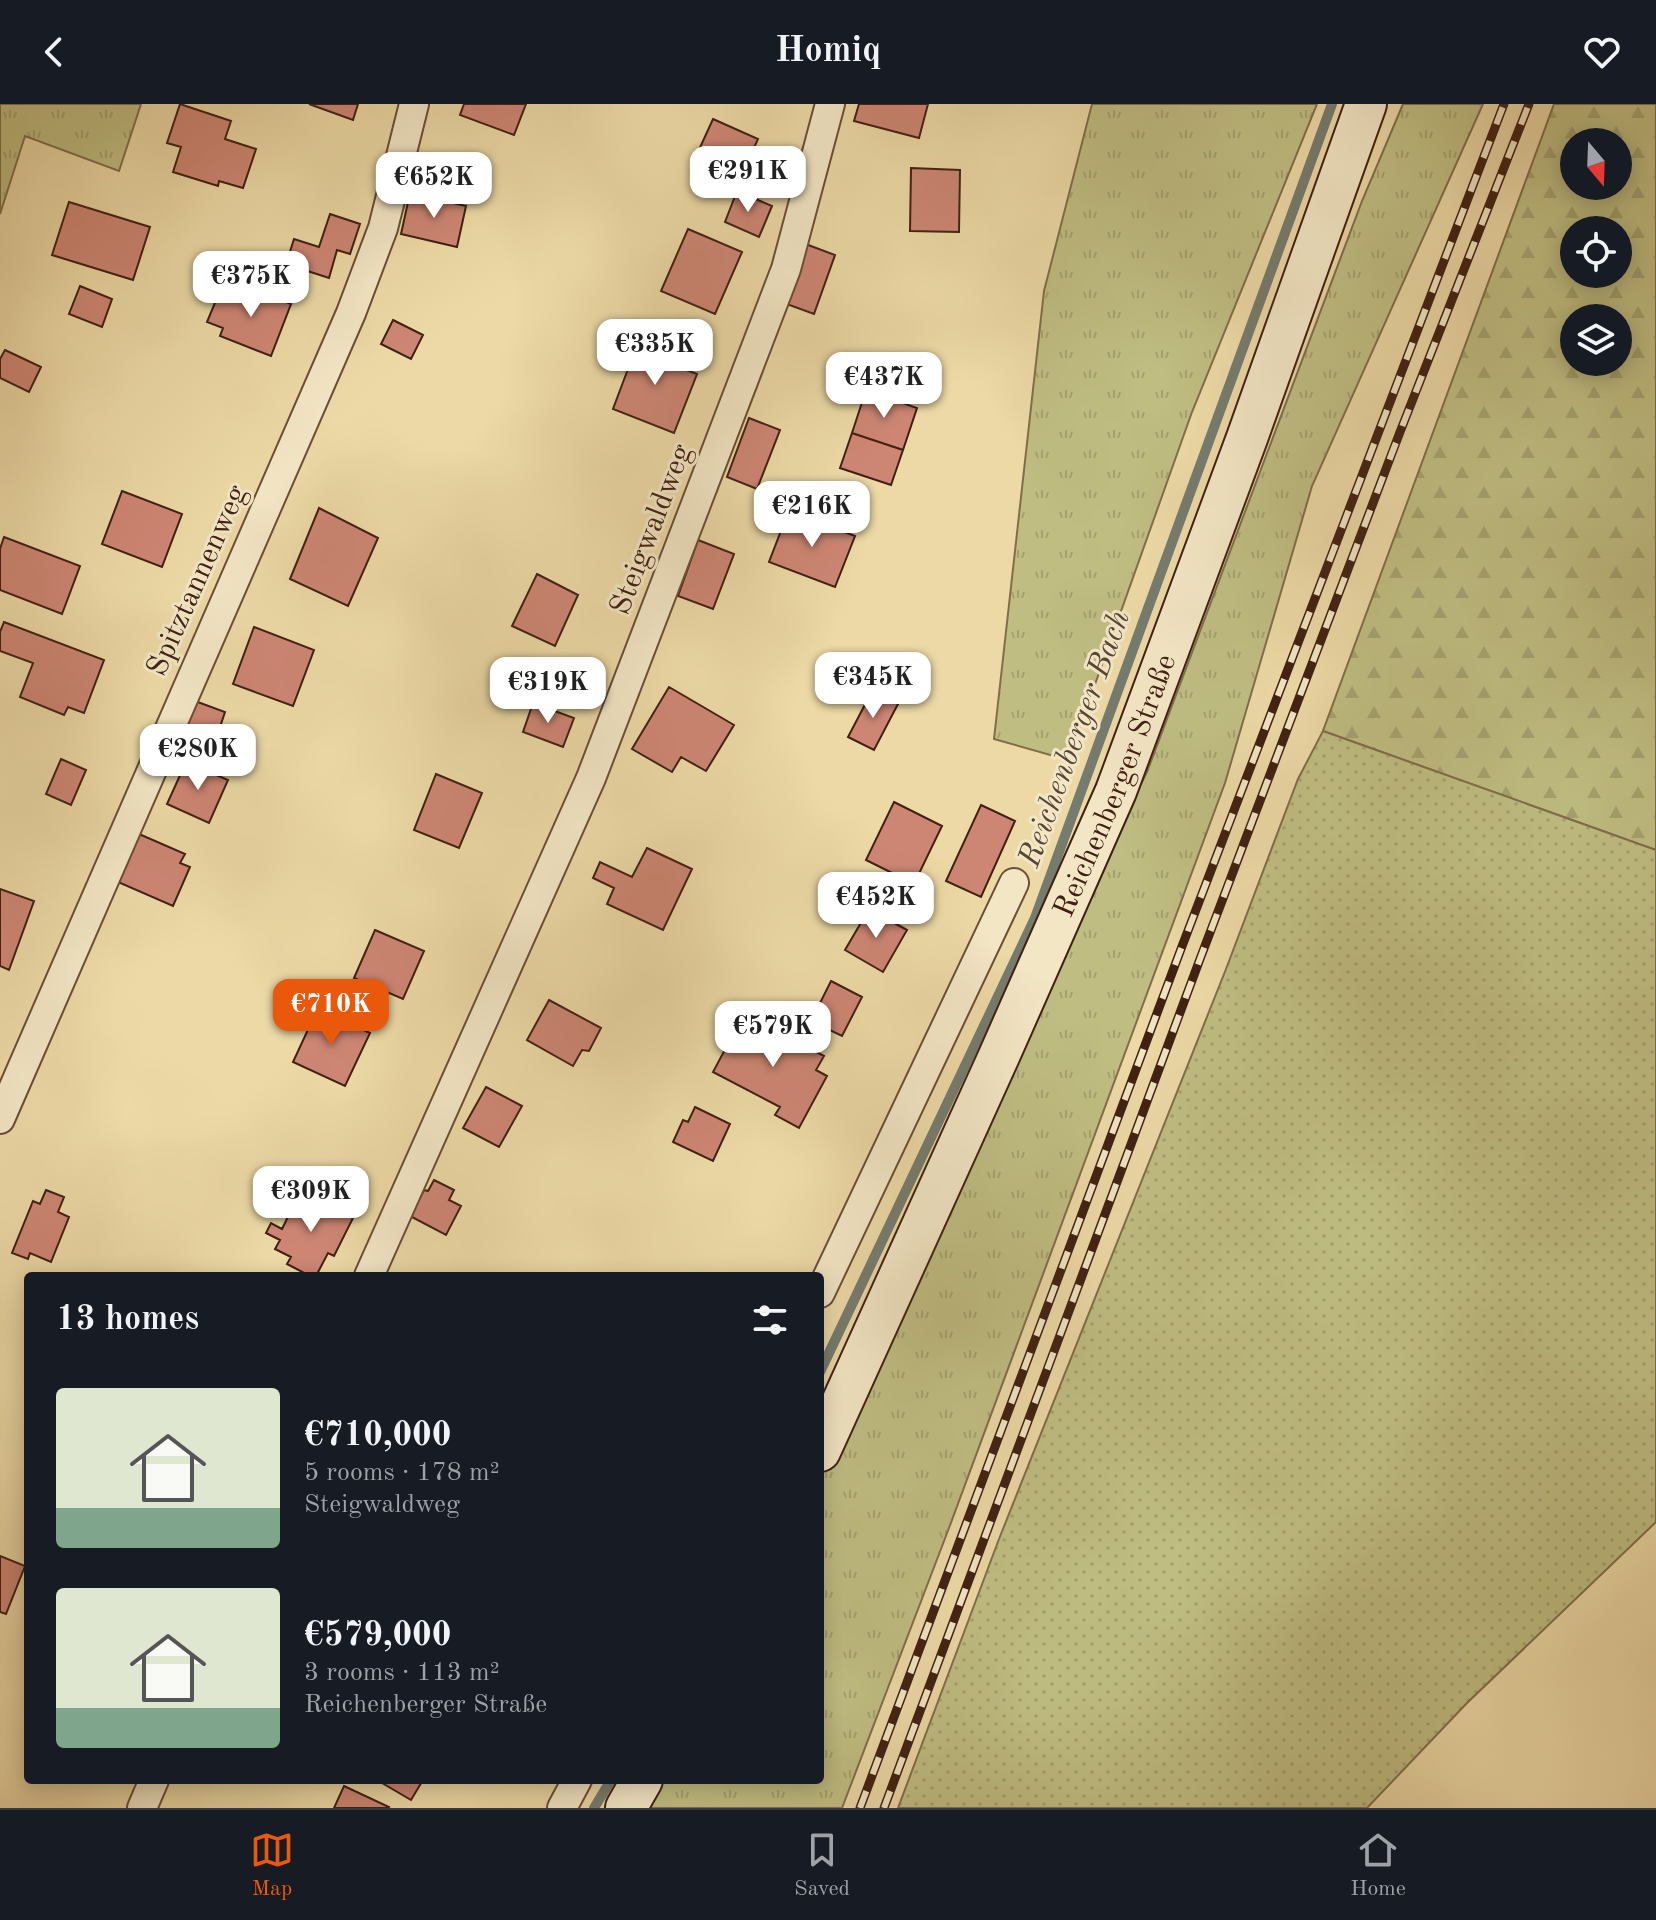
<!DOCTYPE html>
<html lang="en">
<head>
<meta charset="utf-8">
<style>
	:root { --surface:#171b24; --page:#20242c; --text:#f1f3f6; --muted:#9ea1a6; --line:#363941; --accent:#ea580c }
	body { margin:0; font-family:"Old Standard TT",serif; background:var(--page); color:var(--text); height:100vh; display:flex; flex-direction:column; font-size:30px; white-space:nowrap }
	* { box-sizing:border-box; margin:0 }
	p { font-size:26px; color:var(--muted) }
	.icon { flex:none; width:44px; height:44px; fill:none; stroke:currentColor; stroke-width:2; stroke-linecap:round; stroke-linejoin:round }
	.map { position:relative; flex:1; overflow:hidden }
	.sheet { position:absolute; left:24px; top:1168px; width:800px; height:512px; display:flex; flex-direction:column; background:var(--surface); border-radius:8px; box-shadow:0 4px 20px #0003 }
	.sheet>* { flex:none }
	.needle { width:52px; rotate:161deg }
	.fabs { position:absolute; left:1560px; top:24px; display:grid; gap:16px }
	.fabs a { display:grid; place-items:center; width:72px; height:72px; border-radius:50%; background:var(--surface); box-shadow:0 4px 20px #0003; font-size:40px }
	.price { position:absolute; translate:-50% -68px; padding:0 18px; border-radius:16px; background:#fff; color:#222; font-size:26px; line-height:52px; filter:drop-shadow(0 2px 4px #0008) }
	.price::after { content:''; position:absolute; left:50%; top:48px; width:24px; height:18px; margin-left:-12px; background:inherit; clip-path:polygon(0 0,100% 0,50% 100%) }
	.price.active { background:var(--accent); color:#fff }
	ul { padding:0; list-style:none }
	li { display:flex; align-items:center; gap:24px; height:200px; padding:0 32px }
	li span { display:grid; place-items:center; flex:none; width:224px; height:160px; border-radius:8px; color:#555 }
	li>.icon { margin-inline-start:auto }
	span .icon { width:96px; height:96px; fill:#fffc; stroke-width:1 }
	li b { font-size:34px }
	h2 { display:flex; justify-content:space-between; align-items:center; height:96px; padding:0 32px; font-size:34px }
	header { display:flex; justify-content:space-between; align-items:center; height:104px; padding:0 32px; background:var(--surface); font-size:36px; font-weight:800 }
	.menu { display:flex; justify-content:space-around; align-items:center; height:112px; border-top:2px solid var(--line); background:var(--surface); font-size:22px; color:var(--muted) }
	.menu a { display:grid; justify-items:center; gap:4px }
	.menu .active { color:var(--accent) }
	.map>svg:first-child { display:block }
</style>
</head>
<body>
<header><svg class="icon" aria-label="back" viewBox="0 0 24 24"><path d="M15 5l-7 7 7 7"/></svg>Homiq<svg class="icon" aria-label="heart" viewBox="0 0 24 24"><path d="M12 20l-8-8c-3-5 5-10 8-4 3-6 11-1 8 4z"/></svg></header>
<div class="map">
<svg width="1656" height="1704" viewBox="0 0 1656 1704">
	<defs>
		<pattern id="grass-tufts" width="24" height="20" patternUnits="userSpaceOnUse" patternTransform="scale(2)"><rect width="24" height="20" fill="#bfbd82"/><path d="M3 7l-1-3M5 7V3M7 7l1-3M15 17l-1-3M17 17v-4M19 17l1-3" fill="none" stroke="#a5a26f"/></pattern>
		<pattern id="forest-firs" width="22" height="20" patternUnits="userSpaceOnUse" patternTransform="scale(2)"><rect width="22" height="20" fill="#bfbd82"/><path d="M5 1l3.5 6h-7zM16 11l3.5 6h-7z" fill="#a5a26f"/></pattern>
		<pattern id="garden-dots" width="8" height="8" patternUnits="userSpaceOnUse" patternTransform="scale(2)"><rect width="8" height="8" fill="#bfbd82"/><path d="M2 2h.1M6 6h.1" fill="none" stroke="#a5a26f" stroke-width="1.8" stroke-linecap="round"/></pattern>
	</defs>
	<rect width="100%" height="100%" fill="#ecd9a6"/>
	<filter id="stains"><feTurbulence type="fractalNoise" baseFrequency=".0025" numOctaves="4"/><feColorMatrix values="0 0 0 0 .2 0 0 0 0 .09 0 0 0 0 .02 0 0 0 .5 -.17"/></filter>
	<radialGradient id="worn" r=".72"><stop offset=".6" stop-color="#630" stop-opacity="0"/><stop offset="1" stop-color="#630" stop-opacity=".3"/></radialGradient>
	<!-- grass -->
	<path fill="url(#grass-tufts)" stroke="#806e4a" stroke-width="2" d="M0,0H141L119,67L25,32L0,110Z
		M1092,0H1317L1192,308L1068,656L994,635L1044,187Z
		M1403,0H1483L1312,382L1225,679L949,1424L842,1704H626L640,1676H820V1318L1147,668L1362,97Z"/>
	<!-- forest -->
	<path fill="url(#forest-firs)" stroke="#806e4a" stroke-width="2" fill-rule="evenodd" d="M1554,0H1656V746L1323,627ZM1574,38H1618V82H1574ZM1574,126H1618V170H1574ZM1574,214H1618V258H1574Z"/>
	<!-- garden -->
	<path fill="url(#garden-dots)" stroke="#806e4a" stroke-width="2" d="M1323,627L1656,746V1418L1467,1599L1367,1704H898L999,1435L1226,865L1298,675Z"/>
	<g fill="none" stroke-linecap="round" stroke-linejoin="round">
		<!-- stream -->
		<path stroke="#757c6e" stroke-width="10" d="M820,1268L1035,814L1332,0
			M594,1704L611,1676"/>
	</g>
	<!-- building -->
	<path fill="#cd8674" stroke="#402012" stroke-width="2" d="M180,0L231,17L225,35L256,45L243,84L219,77L218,82L173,68L181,43L167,39Z
		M309,0H358L353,16Z
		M464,0H526L514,31L460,11Z
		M859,0H928L919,34L854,17Z
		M713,15L758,35L737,81L692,61Z
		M911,64L960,66L959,128L910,127Z
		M737,87L772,102L759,133L725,118Z
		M410,89L466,102L457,143L401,130Z
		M69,98L150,123L133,176L52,151Z
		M330,110L360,120L350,150L337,146L329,174L286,160L294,135L319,143Z
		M688,125L742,148L715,210L661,187Z
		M803,139L835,151L814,210L781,198Z
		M242,181L291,200L271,252L220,232L223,224L207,218L219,189L236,196Z
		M80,182L112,195L102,223L69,210Z
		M393,216L423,231L411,255L381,240Z
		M640,233L676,246L671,260L697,270L674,329L613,305Z
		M5,246L41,263L29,288L0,274V255Z
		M866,286L917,304L903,346L852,329Z
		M749,314L780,326L757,385L727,373Z
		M852,329L903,346L891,381L840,364Z
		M122,387L182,410L162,463L102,440Z
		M319,404L378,434L348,502L290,475Z
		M789,406L855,432L835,483L769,458Z
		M4,433L80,462L62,510L0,486V445Z
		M698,436L734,450L713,505L678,492Z
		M537,470L578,491L555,542L512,522Z
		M4,518L104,556L84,609L68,603L64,611L20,593L33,559L0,547V528Z
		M254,523L314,546L293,602L233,580Z
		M669,583L734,621L706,667L681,653L672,668L632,645Z
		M872,587L898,600L874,646L848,633Z
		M195,597L225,608L216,635L185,624Z
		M533,599L574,614L563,643L523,628Z
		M61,655L86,666L71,701L46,690Z
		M186,658L228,676L209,719L167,700Z
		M436,670L482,689L459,744L414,726Z
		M894,698L942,722L914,780L866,756Z
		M981,701L1015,717L981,793L946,777Z
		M139,730L185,750L180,759L190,763L173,802L118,778Z
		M647,744L692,765L663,826L607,800L614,784L593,774L600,758L632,773Z
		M0,785L34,797L9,866L0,862Z
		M869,805L907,826L883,868L845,846Z
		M375,826L424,847L403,895L354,874Z
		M831,877L862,893L842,932L811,917Z
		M549,896L601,924L589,947L582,946L573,962L527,936Z
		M318,904L370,929L345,982L293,958Z
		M744,910L824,952L816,966L827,972L799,1024L775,1011L780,1003L713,968Z
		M486,983L522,1002L499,1043L463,1024Z
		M695,1003L730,1020L713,1057L673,1038L683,1016L688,1018Z
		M434,1076L454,1086L449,1096L461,1102L446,1131L410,1112L424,1086L428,1087Z
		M46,1086L64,1093L58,1108L69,1113L51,1158L30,1149L28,1155L12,1149L33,1097L40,1100Z
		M300,1088L353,1114L334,1152L328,1149L316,1172H310L287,1160L291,1153L275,1145L280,1136L266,1129L271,1119L282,1125Z
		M0,1452L25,1462L6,1510L0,1508Z
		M377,1676H423L411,1696Z
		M344,1682L389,1703L388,1704H334Z"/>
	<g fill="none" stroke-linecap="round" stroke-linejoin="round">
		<!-- street casing -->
		<g stroke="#6b4e37" stroke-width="32">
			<path id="street" d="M0,1015L351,209L383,124L414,0
				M369,1172L591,674L786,165L830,0
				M820,1189L1014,779
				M142,1704L154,1676
				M562,1704L577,1676"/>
		</g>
		<!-- secondary casing -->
		<g stroke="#402012" stroke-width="44">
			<g id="secondary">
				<path id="s1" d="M820,1347L999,952L1116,687L1247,334L1366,0"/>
				<path d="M626,1704L642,1676"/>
			</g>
		</g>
		<!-- street -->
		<use href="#street" stroke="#f3e6c5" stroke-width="28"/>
		<!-- secondary -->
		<use href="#secondary" stroke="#f3e6c5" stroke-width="40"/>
		<!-- rail casing -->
		<g stroke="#402012" stroke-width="9">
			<path id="rail" d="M860,1704L1181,845L1504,0
				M884,1704L1200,855L1400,328L1529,0"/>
		</g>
		<!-- rail -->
		<use href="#rail" stroke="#f3e6c5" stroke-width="6" stroke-dasharray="18" stroke-linecap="butt"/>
	</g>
	<g text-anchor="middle" stroke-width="6" stroke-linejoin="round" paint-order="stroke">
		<!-- street labels -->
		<g font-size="30" fill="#402012" stroke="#f3e6c5">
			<text transform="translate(650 425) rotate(-69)" y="10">Steigwaldweg</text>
			<text transform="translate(196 476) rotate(-66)" y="10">Spitztannenweg</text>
			<text dy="10" stroke="none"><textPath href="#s1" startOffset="728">Reichenberger Straße</textPath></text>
		</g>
		<!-- water labels -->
		<g font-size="32" font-style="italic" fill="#564638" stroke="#f3e6c5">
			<text transform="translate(1073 634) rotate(-70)" y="11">Reichenberger Bach</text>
		</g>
	</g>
	<rect width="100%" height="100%" filter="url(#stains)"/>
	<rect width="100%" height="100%" fill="url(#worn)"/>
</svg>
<div class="fabs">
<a><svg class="needle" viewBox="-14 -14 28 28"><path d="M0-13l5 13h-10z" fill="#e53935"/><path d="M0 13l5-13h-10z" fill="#9ea1a6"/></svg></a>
<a><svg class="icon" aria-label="locate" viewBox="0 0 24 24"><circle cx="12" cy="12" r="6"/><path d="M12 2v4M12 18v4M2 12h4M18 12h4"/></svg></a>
<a><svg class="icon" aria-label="layers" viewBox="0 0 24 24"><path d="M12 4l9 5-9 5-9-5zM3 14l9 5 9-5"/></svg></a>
</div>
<b class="price" style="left:748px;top:110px">€291K</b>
<b class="price" style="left:434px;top:116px">€652K</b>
<b class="price" style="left:251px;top:215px">€375K</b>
<b class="price" style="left:655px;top:283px">€335K</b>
<b class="price" style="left:884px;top:316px">€437K</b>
<b class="price" style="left:812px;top:445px">€216K</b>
<b class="price" style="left:873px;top:616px">€345K</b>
<b class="price" style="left:548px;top:621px">€319K</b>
<b class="price" style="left:198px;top:688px">€280K</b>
<b class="price" style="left:876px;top:836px">€452K</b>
<b class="price active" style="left:331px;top:943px">€710K</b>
<b class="price" style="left:773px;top:965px">€579K</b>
<b class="price" style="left:311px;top:1130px">€309K</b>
<section class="sheet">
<h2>13 homes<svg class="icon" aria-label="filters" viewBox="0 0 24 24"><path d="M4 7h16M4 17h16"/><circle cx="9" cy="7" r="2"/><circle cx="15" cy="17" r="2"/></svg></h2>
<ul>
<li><span style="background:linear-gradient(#dfe7d0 75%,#7fa58c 0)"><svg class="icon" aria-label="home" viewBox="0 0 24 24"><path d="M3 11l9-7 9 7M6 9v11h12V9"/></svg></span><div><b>€710,000</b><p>5 rooms · 178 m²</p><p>Steigwaldweg</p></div></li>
<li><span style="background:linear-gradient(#dfe7d0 75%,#7fa58c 0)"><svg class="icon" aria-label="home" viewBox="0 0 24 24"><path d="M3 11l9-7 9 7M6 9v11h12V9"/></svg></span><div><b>€579,000</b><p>3 rooms · 113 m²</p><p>Reichenberger Straße</p></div></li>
</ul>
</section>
</div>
<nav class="menu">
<a class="active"><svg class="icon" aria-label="map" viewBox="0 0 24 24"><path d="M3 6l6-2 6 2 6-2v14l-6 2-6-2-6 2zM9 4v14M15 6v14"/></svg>Map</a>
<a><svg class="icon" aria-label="saved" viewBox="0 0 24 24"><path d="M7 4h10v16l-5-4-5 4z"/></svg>Saved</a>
<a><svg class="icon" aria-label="home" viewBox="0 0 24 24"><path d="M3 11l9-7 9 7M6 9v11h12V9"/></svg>Home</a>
</nav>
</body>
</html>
